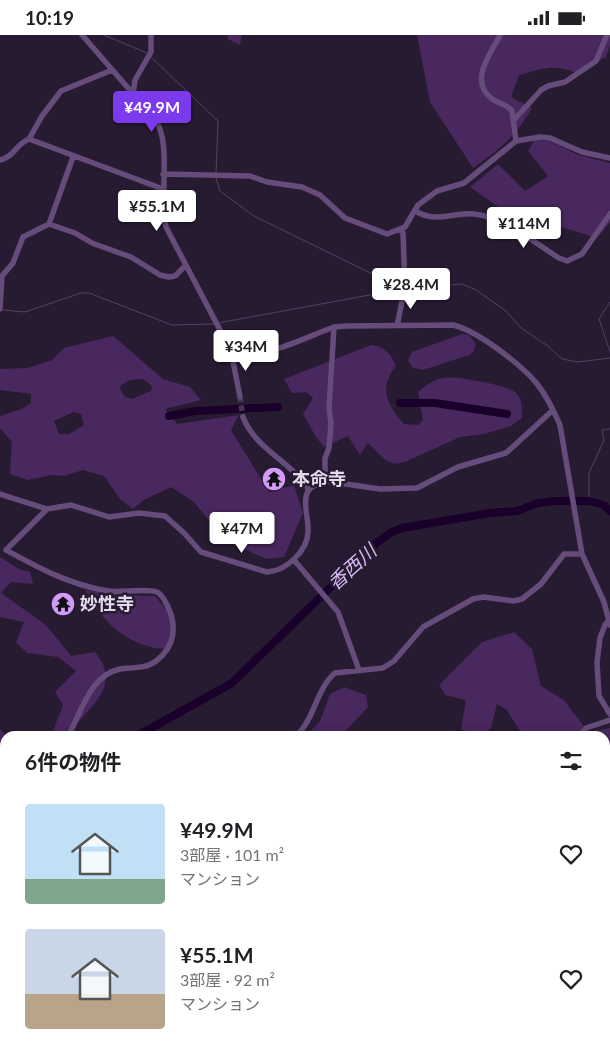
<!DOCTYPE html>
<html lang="ja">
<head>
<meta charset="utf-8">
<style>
	:root { --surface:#fff; --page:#f6f6f6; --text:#202124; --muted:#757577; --accent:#7c3aed }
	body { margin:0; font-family:Lato,"Noto Sans JP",sans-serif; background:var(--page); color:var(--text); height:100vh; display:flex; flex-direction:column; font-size:19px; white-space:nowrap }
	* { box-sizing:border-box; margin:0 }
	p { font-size:16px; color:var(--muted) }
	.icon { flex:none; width:28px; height:28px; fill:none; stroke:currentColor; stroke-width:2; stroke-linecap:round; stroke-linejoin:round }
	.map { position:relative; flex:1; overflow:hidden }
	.side { position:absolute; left:0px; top:696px; width:610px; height:321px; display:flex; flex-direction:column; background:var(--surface); border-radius:15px 15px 0 0; box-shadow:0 2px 12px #0003 }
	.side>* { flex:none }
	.price { position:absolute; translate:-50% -42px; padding:0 11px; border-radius:5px; background:#fff; color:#222; font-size:16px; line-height:32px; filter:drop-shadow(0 1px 2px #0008) }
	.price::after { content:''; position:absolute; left:50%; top:30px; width:15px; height:11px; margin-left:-8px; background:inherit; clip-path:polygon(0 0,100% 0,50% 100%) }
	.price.selected { background:var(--accent); color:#fff }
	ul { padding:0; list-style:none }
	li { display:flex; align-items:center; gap:15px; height:125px; padding:0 25px }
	li span { display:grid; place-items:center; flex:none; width:140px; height:100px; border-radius:5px; color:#555 }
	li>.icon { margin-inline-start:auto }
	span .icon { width:60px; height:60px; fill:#fffc; stroke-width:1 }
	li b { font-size:21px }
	h2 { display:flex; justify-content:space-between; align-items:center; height:60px; padding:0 25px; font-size:21px }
	.status { display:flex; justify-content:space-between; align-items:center; height:35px; padding:0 25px; background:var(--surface); direction:ltr }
	.status svg { height:14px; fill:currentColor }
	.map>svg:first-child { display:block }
</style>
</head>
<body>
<div class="status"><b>10:19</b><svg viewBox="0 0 49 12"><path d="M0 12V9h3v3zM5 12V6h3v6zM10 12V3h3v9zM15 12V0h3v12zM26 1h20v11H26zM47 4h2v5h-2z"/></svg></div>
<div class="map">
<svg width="610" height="1017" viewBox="0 0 610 1017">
	<rect width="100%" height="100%" fill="#271b31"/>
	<!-- green -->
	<path fill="#49275f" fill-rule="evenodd" d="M228,0H242L240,10L228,4Z
		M417,0H610V11L606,22L576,38C556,28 540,34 519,40L511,62L532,73C515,102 500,114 473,133L430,67Z
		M534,105L550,106L578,120L610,128V187L597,203L558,191L514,183L470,152L498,129L525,156L548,141L528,116Z
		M462,299L469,300L476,309L474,316L469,320L423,335L413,333L408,326L412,317Z
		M113,301L163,344L190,352L201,365L165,374L177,389L239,380L231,395L269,457L294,450L303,478L284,522L266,524L226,506L194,467L171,452L144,465L133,474L120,464L104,441L83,435L64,441L52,440L28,445L10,439L12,407L0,393V381L22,374L31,368V359L0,355V334L28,333L52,325L64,313ZM142,344L150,349L153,355L132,364L125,362L120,354L121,350L130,345ZM73,377L81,379L84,390L69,399H59L54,386Z
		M371,310C385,311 391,319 396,331C378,353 387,370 404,389L418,390L423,385L418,357C425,351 433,345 442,343C452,340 507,350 515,357C523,364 522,373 522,383L511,391L484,399L460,402L405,427L394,429L384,424L368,408L360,420L348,401L324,412L316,402L303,379L313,363L306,357L292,358L284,344Z
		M0,522L19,534L30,537L33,549L11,547L1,558L46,590L71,621L95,617C125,653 85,674 67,701H45L52,699L63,670L55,657L76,636L58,622L27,618L16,607L24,587L0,582Z
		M85,555L115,560L155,561L169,578L173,599L166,614C129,613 101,586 85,555Z
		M514,597L532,614L541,651L564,665L588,697L610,693V715H605V701H523L507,675L497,669L491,693L482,701H473L461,694L466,665L445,660L439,650L482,607Z
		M344,652L366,660L368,672L341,701H306L320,686L330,659Z
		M0,694L7,701H5V719L0,715Z
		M610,741V768L605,769V745Z
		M605,892L610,897V930H605Z
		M605,933H610V983L605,985Z
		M605,1007L610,1008V1017H574L578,1013L605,1012Z
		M67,1013H98L108,1017H65Z"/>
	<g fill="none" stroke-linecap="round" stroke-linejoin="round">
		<!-- stream -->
		<path stroke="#554163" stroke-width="1" d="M104,0L147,18
			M150,21L218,86L216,138
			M216,143L220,156L254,181L401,253
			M610,267L599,284L610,317
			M3,275L25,277L81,258H89L172,290L214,289
			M218,288L402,254L462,249L476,255L506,276L521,293L548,311L562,324L578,327L610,323
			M589,466V438L604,405L602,395L610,394
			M5,835L3,847L5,856
			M15,1017L16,1012"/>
		<!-- river -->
		<path stroke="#19002a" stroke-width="8" d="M400,368H435L507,379
			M169,381L195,376L278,372
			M137,701L232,648L375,509L390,498L402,493L490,478L517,476L538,468L555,466H589L604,470L610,476
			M0,762H5"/>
		<!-- minor-tunnel -->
		<path stroke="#43384d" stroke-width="5.5" stroke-dasharray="5.5 3" stroke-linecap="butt" d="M240,362L243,382"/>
		<!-- minor -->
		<path stroke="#664c7a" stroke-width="5.5" d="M82,0L155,84C172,108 159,160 166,192L231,316L240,362
			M500,0C491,19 468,45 492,64C499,69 507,69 512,76L516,106
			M133,59L135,45L151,17V0
			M513,86L541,55L548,51L565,47L596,26L607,0
			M29,104L42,81L61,56L112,35
			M0,125C14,122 16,109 29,104L163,154
			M163,139L250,141L267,147L302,152L320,160L345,183L387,199L405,192L418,170L437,156L464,148L516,106L540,102L550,103L582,117L610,123
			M415,176C439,189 450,177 474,179C504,182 535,208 559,223L567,226L582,219L610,179
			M49,189L75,198L92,208L131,222L160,240L169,242L175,241L185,231
			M400,194L403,198L405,251
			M2,241L13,228L23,202L49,189L73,122
			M0,274L2,241
			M397,291L404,256
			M231,316C256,329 308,301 334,292L347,291L453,290C478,296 522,330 538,350C547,362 554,376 560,390L582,519L604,567L610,590
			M243,382C255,414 292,427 309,455
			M325,446V423L329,413L331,389L329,372L334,292
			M0,459L47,474L71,470L109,482L139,478L165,481L184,498L201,517L267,537C286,536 308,516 308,496C309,484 302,468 308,456C311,451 320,448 325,446L380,454L417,453L458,432L506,418L553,375
			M47,474L6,515C39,533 70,550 108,556C121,558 146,553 157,557C163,560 165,566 168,572C177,591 175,612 156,626C146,634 132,632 120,634C90,640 81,678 68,701
			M294,525L338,577L359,635
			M609,585L605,590L600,603L597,627L599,661L610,679
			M296,701C315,684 316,654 335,638L383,633L394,626L423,592L473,564L483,562L513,566L522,564L541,549L564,519H582
			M579,701L586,693L610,685
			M0,718L5,722
			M0,899L5,893
			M368,1012L372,1017
			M441,1012L443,1017
			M549,1012L551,1017"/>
		<!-- major -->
		<path stroke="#ac74d4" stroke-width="8" d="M605,774L610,773
			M340,1012V1017"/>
	</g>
	<!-- icons -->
	<defs>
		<g id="temple-disc" transform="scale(1.25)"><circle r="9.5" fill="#d39cfc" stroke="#271b31"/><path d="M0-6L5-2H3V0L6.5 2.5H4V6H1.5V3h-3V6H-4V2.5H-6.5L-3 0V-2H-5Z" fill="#111"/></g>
	</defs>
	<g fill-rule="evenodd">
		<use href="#temple-disc" x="274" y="444"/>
		<use href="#temple-disc" x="63" y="569"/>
	</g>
	<g text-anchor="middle" stroke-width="5" stroke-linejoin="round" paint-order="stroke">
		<!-- poi labels -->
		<g font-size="18" font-weight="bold" fill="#e2dae9" stroke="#271b31" text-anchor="start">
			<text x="292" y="450">本命寺</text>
			<text x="80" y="575">妙性寺</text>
		</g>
		<!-- water labels -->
		<g font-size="19" font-style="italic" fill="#d9b9f3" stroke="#271b31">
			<text transform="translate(352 532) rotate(-42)" y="7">香西川</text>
		</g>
	</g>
</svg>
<b class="price selected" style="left:152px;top:98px">¥49.9M</b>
<b class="price" style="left:157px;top:197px">¥55.1M</b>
<b class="price" style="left:524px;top:214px">¥114M</b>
<b class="price" style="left:411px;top:275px">¥28.4M</b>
<b class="price" style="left:246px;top:337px">¥34M</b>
<b class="price" style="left:242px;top:519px">¥47M</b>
<section class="side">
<h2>6件の物件<svg class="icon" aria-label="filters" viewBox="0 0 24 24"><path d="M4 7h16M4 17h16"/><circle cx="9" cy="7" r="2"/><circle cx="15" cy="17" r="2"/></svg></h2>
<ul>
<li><span style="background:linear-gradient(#bfe0f5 75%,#7fa58c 0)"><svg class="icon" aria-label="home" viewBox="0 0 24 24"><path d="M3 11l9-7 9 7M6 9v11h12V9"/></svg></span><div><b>¥49.9M</b><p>3部屋 · 101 m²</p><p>マンション</p></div><svg class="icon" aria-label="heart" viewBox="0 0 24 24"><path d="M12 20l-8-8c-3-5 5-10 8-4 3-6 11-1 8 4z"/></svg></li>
<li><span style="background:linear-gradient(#c9d6e8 65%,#b9a48a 0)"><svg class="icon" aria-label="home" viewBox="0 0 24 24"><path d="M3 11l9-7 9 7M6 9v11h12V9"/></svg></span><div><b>¥55.1M</b><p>3部屋 · 92 m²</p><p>マンション</p></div><svg class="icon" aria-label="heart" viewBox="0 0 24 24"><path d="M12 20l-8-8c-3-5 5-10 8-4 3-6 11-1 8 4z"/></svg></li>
</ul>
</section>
</div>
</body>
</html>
